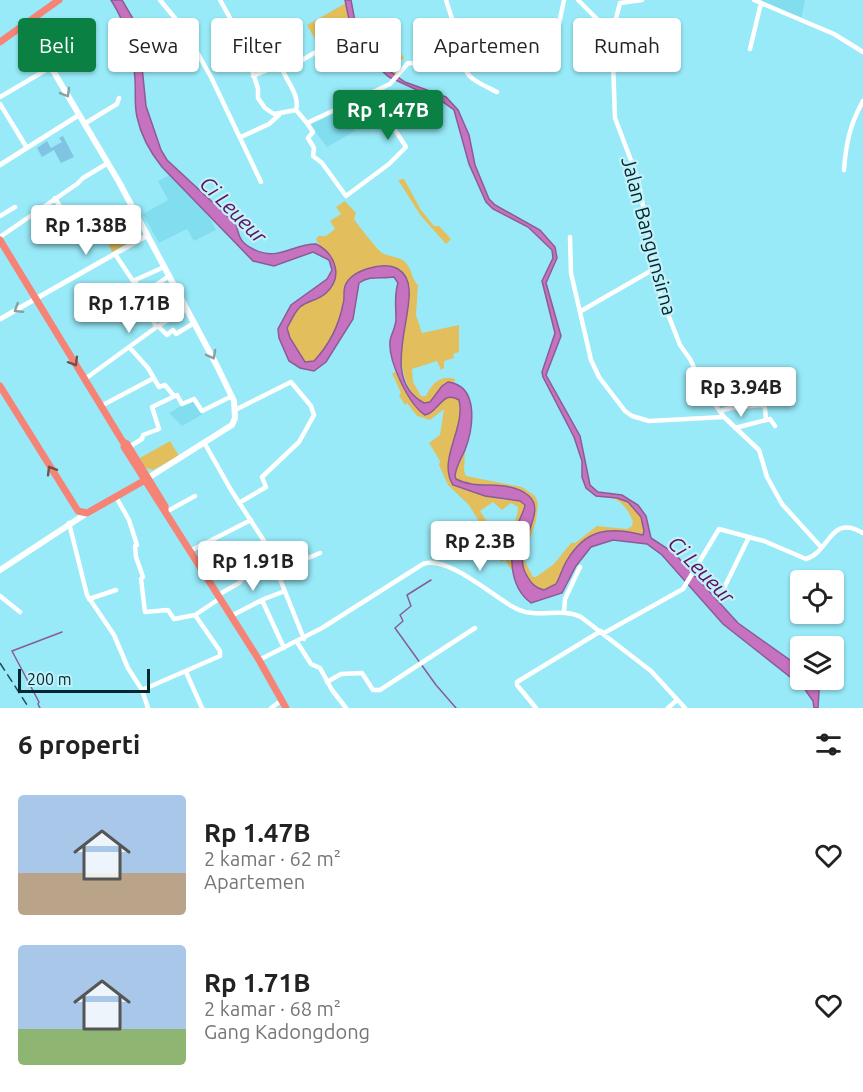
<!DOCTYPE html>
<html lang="id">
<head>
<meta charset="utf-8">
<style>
	:root { --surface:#fff; --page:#f6f6f6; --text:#222; --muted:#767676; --accent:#0b8043 }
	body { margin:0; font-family:Ubuntu,sans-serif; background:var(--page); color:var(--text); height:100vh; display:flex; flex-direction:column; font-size:22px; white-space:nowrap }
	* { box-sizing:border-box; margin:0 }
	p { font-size:20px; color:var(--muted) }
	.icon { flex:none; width:33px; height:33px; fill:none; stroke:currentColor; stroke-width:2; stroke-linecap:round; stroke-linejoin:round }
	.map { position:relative; height:708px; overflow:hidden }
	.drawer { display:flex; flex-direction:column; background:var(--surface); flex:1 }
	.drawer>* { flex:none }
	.guide { position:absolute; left:18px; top:18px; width:828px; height:54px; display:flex; gap:12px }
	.controls { position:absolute; left:790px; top:570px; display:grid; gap:12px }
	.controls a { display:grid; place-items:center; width:54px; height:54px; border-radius:6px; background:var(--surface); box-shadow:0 2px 4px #0004; font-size:30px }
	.scale { position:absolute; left:18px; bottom:15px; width:132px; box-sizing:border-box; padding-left:6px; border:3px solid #02272c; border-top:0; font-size:16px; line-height:21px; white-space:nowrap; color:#02272c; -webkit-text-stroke:4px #c3f1fa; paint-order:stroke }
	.price { position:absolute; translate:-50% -51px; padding:0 14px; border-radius:6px; background:#fff; color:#222; font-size:20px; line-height:39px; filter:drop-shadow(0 2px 3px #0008) }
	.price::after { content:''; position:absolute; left:50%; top:36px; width:18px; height:14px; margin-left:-9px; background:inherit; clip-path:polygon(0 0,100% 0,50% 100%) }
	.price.selected { background:var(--accent); color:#fff }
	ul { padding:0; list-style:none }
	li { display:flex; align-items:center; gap:18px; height:150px; padding:0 18px }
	li span { display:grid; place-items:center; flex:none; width:168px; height:120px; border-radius:6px; color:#555 }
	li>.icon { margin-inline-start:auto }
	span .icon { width:72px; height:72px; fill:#fffc; stroke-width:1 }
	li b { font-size:26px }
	h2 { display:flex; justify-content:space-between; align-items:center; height:72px; padding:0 18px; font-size:26px }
	.tag { padding:0 21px; border-radius:6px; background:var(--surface); box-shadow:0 2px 4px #0004; font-size:21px; line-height:54px }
	.tag.selected { background:var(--accent); color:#fff }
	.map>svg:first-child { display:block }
</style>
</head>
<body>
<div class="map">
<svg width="863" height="708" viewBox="0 0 863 708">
	<rect width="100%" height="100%" fill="#98eaf8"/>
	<!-- built -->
	<path fill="#82deee" d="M761,0H805L801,19L792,15Z
		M342,109L355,131L327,147L310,125Z
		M170,175L210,218L216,230L194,241L187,229L159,243L143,214L168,200L158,181Z
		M193,399L203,414L182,426L169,413Z"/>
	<!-- green -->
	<path fill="#e2bf5c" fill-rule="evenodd" d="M346,3L348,20L315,39L307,25Z
		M365,31C370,48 377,54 395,57L400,52L404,58L401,61L397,60L392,70L398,75L396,77L382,64L373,52L365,46L357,32Z
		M404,179L421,210L434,226H439L451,239L446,244L421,216L398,180Z
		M345,201L356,213L354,219C357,224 378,250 381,252C388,257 397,256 404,261C413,269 411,279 418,285L416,315L422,333L459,325V352L453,354L454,358L444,361V368L441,370L437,361L412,369L413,382L421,396H426C431,384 441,374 455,379L454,383L445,384L429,403C421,404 415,398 411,391C385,350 425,299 399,270C382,266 355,265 346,285C343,290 345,298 344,304C339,325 329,345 314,361L305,362L290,338L287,328C291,321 294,313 300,307C316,293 336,298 336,268L316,240L318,236H326L335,229L330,221L341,214L336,207Z
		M116,221L128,243L112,252L102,229Z
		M397,372L408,396L436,410C441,400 449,393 459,400L461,421L450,457V479L499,499L520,501L525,505L513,539V572L505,560L501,562L495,553L482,560L470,544L486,533L469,505L448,485L439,465L440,461L429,443L440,435L444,409L430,420L417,416L407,403L405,405L399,395L401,393L392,373ZM493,502L502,510L511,503L518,507C517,523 511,530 498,538L480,511Z
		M170,441L179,456L153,470L145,468L140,458Z
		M465,450L464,471L466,476L522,487L535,496L538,503L536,521L523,558L533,577H536L554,564L571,543H575L597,526L627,529L632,526L633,522C629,511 622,500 611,498C629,497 648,516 643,535C608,526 584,530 566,562C562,569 560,577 556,584C552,586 547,589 543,589C530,590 519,566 520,556C523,537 541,519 532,500C513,476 479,491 456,479C453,469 460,459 465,450Z"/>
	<!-- water -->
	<path fill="#c672c0" stroke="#8b5c94" stroke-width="1.5" d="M111,0H122L135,22L139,37L146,106L161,150L167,160L236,224C239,236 240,243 253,249C279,262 291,244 316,244C336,254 344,278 325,294C318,300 307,301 300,307C294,313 291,321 287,328L290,338L305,362L314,361C329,345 339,325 343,304C345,299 343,292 345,286C351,270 383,261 398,269C433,289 370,374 424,403L430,402L442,386L448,382C480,386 473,429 465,450C461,459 456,466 455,476L456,479C478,491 508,478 529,496C549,514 509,547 527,576C531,583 535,588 544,590L556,584C560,577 562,569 566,562C585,529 608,526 643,535L644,531L641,517L628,502L617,498L596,496L586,488L582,477V461L574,437L543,377L542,372L555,333L542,281L553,258L552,250L528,227L493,209L486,202L469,164L454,110L443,102L389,77L363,54L351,29L345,0H351L357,32L362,42L375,54L388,70L405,82L446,97L458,110L469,135L475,165L489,199L495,205L540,230L555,247L557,258L546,283L561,336L546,375L580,436L590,485L598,492L622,495L638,505L646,516L651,538L674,553L738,623L801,668V680H812L819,691L818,708H814L813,701L804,688L723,624L662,555L647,544L613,540L591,547L576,566L562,593L531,603C508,586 509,552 517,527C519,519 524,512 525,505L520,501L485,496L453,485C437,460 466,428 459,400C442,389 439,413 425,415C409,405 388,361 390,341C391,334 396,327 396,319C396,306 394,295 398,283L394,277C381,279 370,275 359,283L353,319L326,362L314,371L300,368L289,361L279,338L278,329L291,305L327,279L332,270L329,260L313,252L274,266L253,261L162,167C150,152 141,136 137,117C134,104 136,92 135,79C133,50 127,25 111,0Z"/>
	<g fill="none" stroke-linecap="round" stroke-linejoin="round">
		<!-- stream -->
		<path stroke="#8b5c94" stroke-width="1.5" d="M431,580L407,595L411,606L400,615L403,621L395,628L436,685L456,708
			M40,708L38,704L39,702L12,651L62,632"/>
	</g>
	<!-- building -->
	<path fill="#80c3e3" d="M63,136L74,157L61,163L54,150L42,157L37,148L47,141L51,148L62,142L59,138Z"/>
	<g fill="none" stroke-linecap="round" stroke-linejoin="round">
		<!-- minor -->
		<path stroke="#fff" stroke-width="4.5" d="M160,0L184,29L211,77L261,182
			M220,0L235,27L250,63L258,89V98L265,108L274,114L296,110L307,123L390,84L408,63L421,64L451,53L457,47L456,31L446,0
			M578,0L612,34L615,118L638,179L659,291L680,345L690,359L705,391L724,417L759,450L767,477L782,504L821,547
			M754,0L834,34L863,52
			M612,34L620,3L642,0
			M457,47C467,79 467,77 497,92
			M531,48L551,53L553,52L564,0
			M750,49L761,3
			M43,54L67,39
			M583,63L614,65
			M253,76L277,66L283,71
			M0,97L51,67
			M0,104L27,148
			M296,110C300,96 288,83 283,71L335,41
			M307,123L313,132L308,138L314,148L313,156L322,163L346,196L389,164L406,147L390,122L372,127L360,99
			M84,124L117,104L119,98
			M241,137L269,124L279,115
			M844,170C846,143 850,124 863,101
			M55,198L73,229
			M0,216L15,207
			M0,237L77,184L83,178L108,163
			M570,237L571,273L591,360L599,377L625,411L632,416L649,421L724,417
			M115,254L133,281L164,267
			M135,281L156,327
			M141,295L169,276
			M581,311L654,269
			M158,326L167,335L173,330L176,334L194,323
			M130,348L148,368L159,387L165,385L174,396
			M85,379L158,326L186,309
			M101,406L154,378
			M235,410L291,382L311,406L314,415L299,442L262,477L266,487L239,503
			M720,411L731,408L762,405L765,408L766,420
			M735,428L770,419L775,426
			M205,444L231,490L266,544L304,639
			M129,447L142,439L143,435L159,429L152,407L177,395L182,404L194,399L202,411L232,396
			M116,497L129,520L137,545L135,546L136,557L143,577L141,579L145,612L168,610L174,619L195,615
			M166,512L195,496
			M69,523L87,595L114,635L128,668L142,690L220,656V651L195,615L219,599
			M190,551L251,520
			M278,571L320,553
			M207,578L266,544
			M724,588L749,537
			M218,595L239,583L246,575L275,564
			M0,596L20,612
			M89,599L116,590
			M262,600L284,648
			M564,613L565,599L580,567
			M231,616L264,599L285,591
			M604,633L683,589L719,529L764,541L806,559C830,552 830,513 863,533
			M297,642L311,664L320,668L332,690L346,708
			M259,660L322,628L423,564C449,555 494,598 517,609C537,619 562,607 581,617L651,671L685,708
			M186,672L202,708
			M327,682L341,674L362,673L373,690H380L475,628
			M142,690L148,708
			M271,708L282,700
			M536,708L517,685V682L601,631
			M668,708L677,700"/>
		<!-- tertiary -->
		<path stroke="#fff" stroke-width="5" d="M0,165L79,115
			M0,319L148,235"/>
		<!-- secondary -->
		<path stroke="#fff" stroke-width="6" d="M26,25L119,182L216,364L234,401L235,418L232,425L148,478
			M0,570L87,513"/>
		<!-- trunk -->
		<path stroke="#f68476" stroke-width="7" d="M0,42L59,0
			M0,240L123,442L127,444L165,506V510
			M0,386L78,511L87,513L147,479
			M124,447L259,660L286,708"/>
		<!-- rail -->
		<path stroke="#1f4d54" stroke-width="1.5" stroke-dasharray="9 4.5" stroke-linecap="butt" d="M0,663L29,708"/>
	</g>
	<!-- one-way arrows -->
	<defs><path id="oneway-chevron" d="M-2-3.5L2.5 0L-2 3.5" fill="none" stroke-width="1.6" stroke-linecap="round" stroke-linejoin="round" transform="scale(1.5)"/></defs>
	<g stroke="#8d9ea0">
		<use href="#oneway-chevron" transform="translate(66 93) rotate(60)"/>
		<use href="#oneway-chevron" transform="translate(18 309) rotate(148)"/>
		<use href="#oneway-chevron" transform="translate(212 355) rotate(62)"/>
	</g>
	<g stroke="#70514d">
		<use href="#oneway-chevron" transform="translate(74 362) rotate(59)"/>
		<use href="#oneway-chevron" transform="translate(51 470) rotate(-121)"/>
	</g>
	<g text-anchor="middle" stroke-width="4.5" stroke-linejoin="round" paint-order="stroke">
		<!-- street labels -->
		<g font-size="20" fill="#02272c" stroke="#c3f1fa">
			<text transform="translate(649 236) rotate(75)" y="7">Jalan Bangunsirna</text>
		</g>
		<!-- water labels -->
		<g font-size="21" font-style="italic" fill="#5d0f5b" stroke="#c3f1fa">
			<text transform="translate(233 210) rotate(45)" y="7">Ci Leueur</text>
			<text transform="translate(701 570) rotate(46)" y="7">Ci Leueur</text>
		</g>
	</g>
</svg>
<div class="controls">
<a><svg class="icon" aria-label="locate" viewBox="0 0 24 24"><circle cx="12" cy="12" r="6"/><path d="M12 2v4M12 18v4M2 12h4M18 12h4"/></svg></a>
<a><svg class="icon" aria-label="layers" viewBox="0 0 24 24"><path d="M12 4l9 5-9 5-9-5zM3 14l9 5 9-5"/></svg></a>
</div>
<div class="scale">200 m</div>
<b class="price selected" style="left:388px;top:141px">Rp 1.47B</b>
<b class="price" style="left:86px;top:256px">Rp 1.38B</b>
<b class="price" style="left:129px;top:334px">Rp 1.71B</b>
<b class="price" style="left:741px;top:418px">Rp 3.94B</b>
<b class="price" style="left:480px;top:572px">Rp 2.3B</b>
<b class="price" style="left:253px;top:592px">Rp 1.91B</b>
<div class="guide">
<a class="tag selected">Beli</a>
<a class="tag">Sewa</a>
<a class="tag">Filter</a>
<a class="tag">Baru</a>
<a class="tag">Apartemen</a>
<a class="tag">Rumah</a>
</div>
</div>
<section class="drawer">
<h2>6 properti<svg class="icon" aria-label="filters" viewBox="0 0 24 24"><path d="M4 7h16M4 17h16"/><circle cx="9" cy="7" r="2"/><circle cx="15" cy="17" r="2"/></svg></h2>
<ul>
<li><span style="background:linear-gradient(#a9c7e8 65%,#b9a48a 0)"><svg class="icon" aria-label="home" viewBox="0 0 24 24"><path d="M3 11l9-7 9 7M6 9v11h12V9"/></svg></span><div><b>Rp 1.47B</b><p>2 kamar · 62 m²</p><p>Apartemen</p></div><svg class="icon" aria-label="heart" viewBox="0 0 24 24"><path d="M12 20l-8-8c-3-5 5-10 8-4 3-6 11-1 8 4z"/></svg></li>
<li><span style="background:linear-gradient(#a9c7e8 70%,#8fb573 0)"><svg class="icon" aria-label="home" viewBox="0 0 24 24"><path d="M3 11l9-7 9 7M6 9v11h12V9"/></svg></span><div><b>Rp 1.71B</b><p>2 kamar · 68 m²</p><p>Gang Kadongdong</p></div><svg class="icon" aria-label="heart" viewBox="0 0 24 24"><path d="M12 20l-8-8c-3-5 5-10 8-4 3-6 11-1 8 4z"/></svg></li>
</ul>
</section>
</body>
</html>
